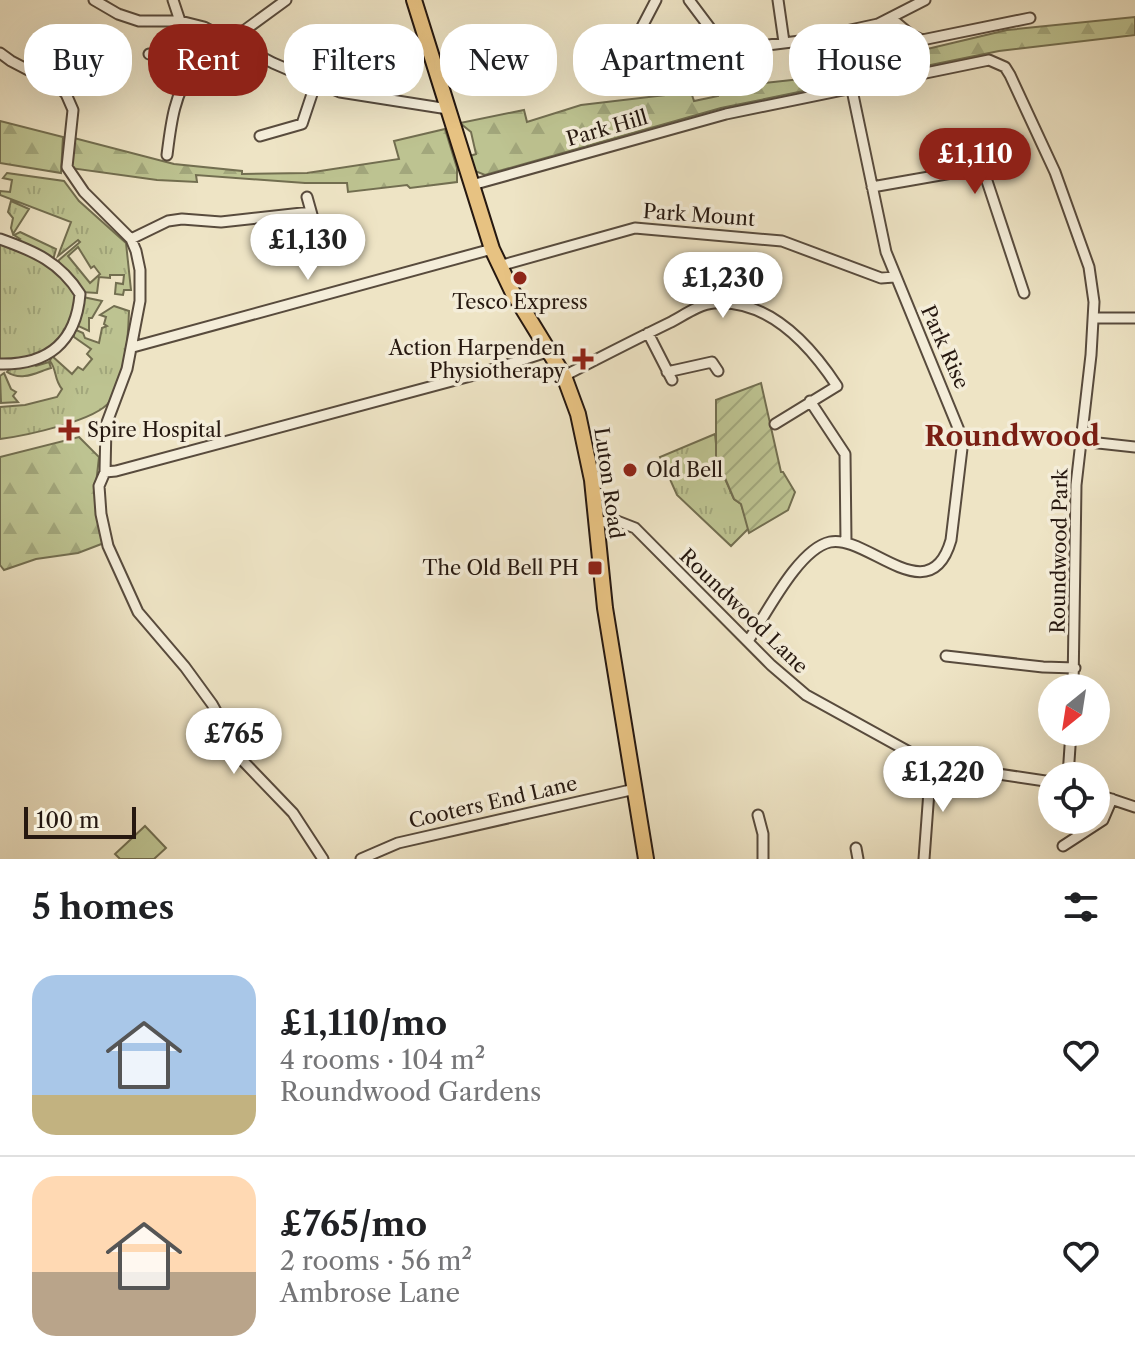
<!DOCTYPE html>
<html lang="en">
<head>
<meta charset="utf-8">
<style>
	:root { --surface:#fff; --page:#f2f2f2; --text:#202124; --muted:#757577; --line:#e0e0e0; --accent:#8f2418 }
	body { margin:0; font-family:"Libre Caslon Text",serif; background:var(--page); color:var(--text); height:100vh; display:flex; flex-direction:column; font-size:30px; white-space:nowrap }
	* { box-sizing:border-box; margin:0 }
	p { font-size:26px; color:var(--muted) }
	.icon { flex:none; width:44px; height:44px; fill:none; stroke:currentColor; stroke-width:2; stroke-linecap:round; stroke-linejoin:round }
	.map { position:relative; height:859px; overflow:hidden }
	.details { display:flex; flex-direction:column; background:var(--surface); flex:1 }
	.details>* { flex:none }
	.top-card { position:absolute; left:24px; top:24px; width:1088px; height:72px; display:flex; gap:16px }
	.needle { width:52px; rotate:210deg }
	.fabs { position:absolute; left:1038px; top:674px; display:grid; gap:16px }
	.fabs a { display:grid; place-items:center; width:72px; height:72px; border-radius:50%; background:var(--surface); box-shadow:0 8px 32px #0002; font-size:40px }
	.scale { position:absolute; left:24px; bottom:20px; width:112px; box-sizing:border-box; padding-left:8px; border:4px solid #261810; border-top:0; font-size:22px; line-height:28px; white-space:nowrap; color:#261810; -webkit-text-stroke:6px #f4edd9; paint-order:stroke }
	.price { position:absolute; translate:-50% -68px; padding:0 18px; border-radius:28px; background:#fff; color:#222; font-size:26px; line-height:52px; filter:drop-shadow(0 2px 4px #0008) }
	.price::after { content:''; position:absolute; left:50%; top:48px; width:24px; height:18px; margin-left:-12px; background:inherit; clip-path:polygon(0 0,100% 0,50% 100%) }
	.price.selected { background:var(--accent); color:#fff }
	ul { padding:0; list-style:none }
	li { display:flex; align-items:center; gap:24px; height:200px; padding:0 32px }
	li+li { border-top:2px solid var(--line) }
	li span { display:grid; place-items:center; flex:none; width:224px; height:160px; border-radius:24px; color:#555 }
	li>.icon { margin-inline-start:auto }
	span .icon { width:96px; height:96px; fill:#fffc; stroke-width:1 }
	li b { font-size:34px }
	h2 { display:flex; justify-content:space-between; align-items:center; height:96px; padding:0 32px; font-size:34px }
	.chip { padding:0 28px; border-radius:32px; background:var(--surface); box-shadow:0 8px 32px #0002; font-size:28px; line-height:72px }
	.chip.selected { background:var(--accent); color:#fff }
	.map>svg:first-child { display:block }
</style>
</head>
<body>
<div class="map">
<svg width="1135" height="859" viewBox="0 0 1135 859">
	<defs>
		<pattern id="grass-tufts" width="24" height="20" patternUnits="userSpaceOnUse" patternTransform="scale(2)"><rect width="24" height="20" fill="#bdc391"/><path d="M3 7l-1-3M5 7V3M7 7l1-3M15 17l-1-3M17 17v-4M19 17l1-3" fill="none" stroke="#a2a77c"/></pattern>
		<pattern id="forest-firs" width="22" height="20" patternUnits="userSpaceOnUse" patternTransform="scale(2)"><rect width="22" height="20" fill="#bdc391"/><path d="M5 1l3.5 6h-7zM16 11l3.5 6h-7z" fill="#a2a77c"/></pattern>
		<pattern id="garden-furrows" width="10" height="10" patternUnits="userSpaceOnUse" patternTransform="scale(2)"><rect width="10" height="10" fill="#bdc391"/><path d="M-1 1l2-2M0 10L10 0M9 11l2-2" fill="none" stroke="#a2a77c"/></pattern>
	</defs>
	<rect width="100%" height="100%" fill="#eee4c5"/>
	<filter id="stains"><feTurbulence type="fractalNoise" baseFrequency=".0025" numOctaves="4"/><feColorMatrix values="0 0 0 0 .2 0 0 0 0 .09 0 0 0 0 .02 0 0 0 .5 -.17"/></filter>
	<radialGradient id="worn" r=".72"><stop offset=".6" stop-color="#630" stop-opacity="0"/><stop offset="1" stop-color="#630" stop-opacity=".3"/></radialGradient>
	<!-- grass -->
	<path fill="url(#grass-tufts)" stroke="#726e50" stroke-width="2" fill-rule="evenodd" d="M7,173L64,181L79,201L126,243L131,290H124L123,295L115,294L116,283L123,284L124,275H110V278L99,277L97,293L81,292L58,264L59,260L80,242L78,240L58,256L71,222L0,195V191L10,192L12,180L3,178ZM78,247L91,268L94,266L100,274L90,283L68,256Z
		M11,201L29,209L13,234L11,228L13,218L8,212Z
		M20,232L56,249L53,260L15,242L20,239L14,235Z
		M0,242L10,244L60,272L76,293V304L68,331L46,353L0,362Z
		M83,297L102,301L92,318H89V331L76,325Z
		M114,306L129,311C128,341 126,374 110,401C97,421 23,436 0,439V407L25,405L57,397L62,389C54,380 57,370 50,361L52,356L72,374L78,367L83,370L92,359L87,354L91,349L74,337V329L83,333L85,338L99,343L102,328L107,326L104,324L106,317L100,315Z
		M49,362L51,368C37,372 22,382 7,372L12,366L32,363L36,366Z
		M4,373L11,389L16,392L13,396L18,402L1,403L0,376Z
		M715,434L718,463L734,499L741,504L749,528L731,546L677,495L660,457Z"/>
	<!-- forest -->
	<path fill="url(#forest-firs)" stroke="#726e50" stroke-width="2" d="M1135,17V35L999,51L721,108L485,175L475,171L470,156L476,154L471,132L460,123L524,110L527,122L581,105L691,92L694,101L718,96L717,88L801,79L1007,30Z
		M0,121L63,137L61,173L0,163Z
		M445,129L457,168V182L410,188L407,185L348,192L347,183H305L196,175L197,182L157,180L70,168L74,138L174,164L242,171V174L307,173L399,159L394,141Z
		M79,437L99,457L95,493L104,543L78,553L36,559L4,570L0,565V457Z"/>
	<!-- garden -->
	<path fill="url(#garden-furrows)" stroke="#726e50" stroke-width="2" d="M761,383L781,472H783L795,492L788,510L749,533L741,504L734,499L716,457V400Z"/>
	<!-- pitch -->
	<path fill="#bdc391" stroke="#726e50" stroke-width="2" d="M145,826L166,848L154,859H120L115,854Z"/>
	<g fill="none" stroke-linecap="round" stroke-linejoin="round">
		<!-- minor casing -->
		<g stroke="#584b3d" stroke-width="13">
			<path id="minor" d="M94,0L118,14L139,21H180L204,27L273,63L340,92L448,109
				M173,0L180,21
				M689,0L719,40L730,46L744,48L800,41L878,24L925,0
				M778,0L784,42
				M892,19L911,35L922,40L1030,18
				M633,44L656,0
				M0,53L11,61L57,85L66,94L73,110L67,167L84,192L131,239L136,251L140,270V301L127,369L106,425L105,472L99,486L101,514L108,546L138,612L185,667L212,704L244,762L293,813L323,859
				M149,54L181,61L193,68
				M440,83L518,63
				M260,136L302,124L316,82
				M167,155C171,123 174,95 193,68L286,0
				M472,185L726,114L989,60L1005,67L1010,75L1055,172L1089,267L1094,302L1091,355L1076,485L1073,688
				M872,187L969,170L980,171L986,178L1024,293
				M307,197L316,229
				M0,239C34,251 60,262 80,294C76,343 47,365 0,364
				M131,239L168,221L182,219L221,222L311,212
				M499,266L635,228L782,241L881,278L894,277
				M1094,318H1135
				M648,333L672,380
				M133,347L492,249
				M667,372L712,362L718,371
				M564,376C599,358 634,340 669,323C683,316 699,304 714,303C769,299 810,345 837,386L775,424
				M810,401L845,454L846,541
				M1080,441L1135,447
				M105,472L116,471L478,374L550,351
				M596,522L617,521L635,528L771,665L806,695L931,764L1052,782
				M748,641C766,615 798,549 830,542C867,534 930,614 951,540L963,440L886,252L852,90
				M946,656L1043,667L1075,668
				M1068,776L1071,732
				M1096,794L1135,807
				M758,815L763,834V859
				M1063,846L1103,820L1112,799
				M856,848L858,859
				M361,859L398,843L635,789
				M924,859L931,764"/>
		</g>
		<!-- primary casing -->
		<g stroke="#261810" stroke-width="18">
			<path id="primary" d="M414,0L492,249L512,291L564,376L578,414L592,480L605,608L646,859"/>
		</g>
		<!-- minor -->
		<use href="#minor" stroke="#f4edd9" stroke-width="9"/>
		<!-- primary -->
		<use href="#primary" stroke="#e7c282" stroke-width="14"/>
	</g>
	<!-- markers -->
	<g fill="#8f2418" stroke="#f4edd9" stroke-width="3">
		<circle cx="520" cy="278" r="8"/>
		<path d="M579 347h8v8h8v8h-8v8h-8v-8h-8v-8h8z"/>
		<path d="M65 418h8v8h8v8h-8v8h-8v-8h-8v-8h8z"/>
		<circle cx="630" cy="470" r="8"/>
		<rect x="587" y="560" width="16" height="16" rx="4"/>
	</g>
	<g text-anchor="middle" stroke-width="7" stroke-linejoin="round" paint-order="stroke">
		<!-- street labels -->
		<g font-size="20" fill="#261810" stroke="#f4edd9">
			<text transform="translate(607 128) rotate(-16)" y="7">Park Hill</text>
			<text transform="translate(699 215) rotate(4)" y="7">Park Mount</text>
			<text transform="translate(945 347) rotate(66)" y="7">Park Rise</text>
			<text transform="translate(609 483) rotate(82)" y="7">Luton Road</text>
			<text transform="translate(1059 551) rotate(-89)" y="7">Roundwood Park</text>
			<text transform="translate(744 611) rotate(44)" y="7">Roundwood Lane</text>
			<text transform="translate(493 802) rotate(-13)" y="7">Cooters End Lane</text>
		</g>
		<!-- poi labels -->
		<g font-size="20" fill="#261810" stroke="#f4edd9" text-anchor="end">
			<text x="520" y="309" text-anchor="middle">Tesco Express</text>
			<text x="565" y="355">Action Harpenden<tspan x="565" dy="23">Physiotherapy</tspan></text>
			<text x="87" y="437" text-anchor="start">Spire Hospital</text>
			<text x="646" y="477" text-anchor="start">Old Bell</text>
			<text x="579" y="575">The Old Bell PH</text>
		</g>
		<!-- district labels -->
		<g font-size="28" font-weight="bold" fill="#7a1f14" stroke="#f4edd9">
			<text x="1012" y="446">Roundwood</text>
		</g>
	</g>
	<rect width="100%" height="100%" filter="url(#stains)"/>
	<rect width="100%" height="100%" fill="url(#worn)"/>
</svg>
<div class="fabs">
<a><svg class="needle" viewBox="-14 -14 28 28"><path d="M0-13l5 13h-10z" fill="#e53935"/><path d="M0 13l5-13h-10z" fill="#757577"/></svg></a>
<a><svg class="icon" aria-label="locate" viewBox="0 0 24 24"><circle cx="12" cy="12" r="6"/><path d="M12 2v4M12 18v4M2 12h4M18 12h4"/></svg></a>
</div>
<div class="scale">100 m</div>
<b class="price selected" style="left:975px;top:196px">£1,110</b>
<b class="price" style="left:308px;top:282px">£1,130</b>
<b class="price" style="left:723px;top:320px">£1,230</b>
<b class="price" style="left:234px;top:776px">£765</b>
<b class="price" style="left:943px;top:814px">£1,220</b>
<div class="top-card">
<a class="chip">Buy</a>
<a class="chip selected">Rent</a>
<a class="chip">Filters</a>
<a class="chip">New</a>
<a class="chip">Apartment</a>
<a class="chip">House</a>
</div>
</div>
<section class="details">
<h2>5 homes<svg class="icon" aria-label="filters" viewBox="0 0 24 24"><path d="M4 7h16M4 17h16"/><circle cx="9" cy="7" r="2"/><circle cx="15" cy="17" r="2"/></svg></h2>
<ul>
<li><span style="background:linear-gradient(#a9c7e8 75%,#c2b280 0)"><svg class="icon" aria-label="home" viewBox="0 0 24 24"><path d="M3 11l9-7 9 7M6 9v11h12V9"/></svg></span><div><b>£1,110/mo</b><p>4 rooms · 104 m²</p><p>Roundwood Gardens</p></div><svg class="icon" aria-label="heart" viewBox="0 0 24 24"><path d="M12 20l-8-8c-3-5 5-10 8-4 3-6 11-1 8 4z"/></svg></li>
<li><span style="background:linear-gradient(#ffd9b3 60%,#b9a48a 0)"><svg class="icon" aria-label="home" viewBox="0 0 24 24"><path d="M3 11l9-7 9 7M6 9v11h12V9"/></svg></span><div><b>£765/mo</b><p>2 rooms · 56 m²</p><p>Ambrose Lane</p></div><svg class="icon" aria-label="heart" viewBox="0 0 24 24"><path d="M12 20l-8-8c-3-5 5-10 8-4 3-6 11-1 8 4z"/></svg></li>
</ul>
</section>
</body>
</html>
